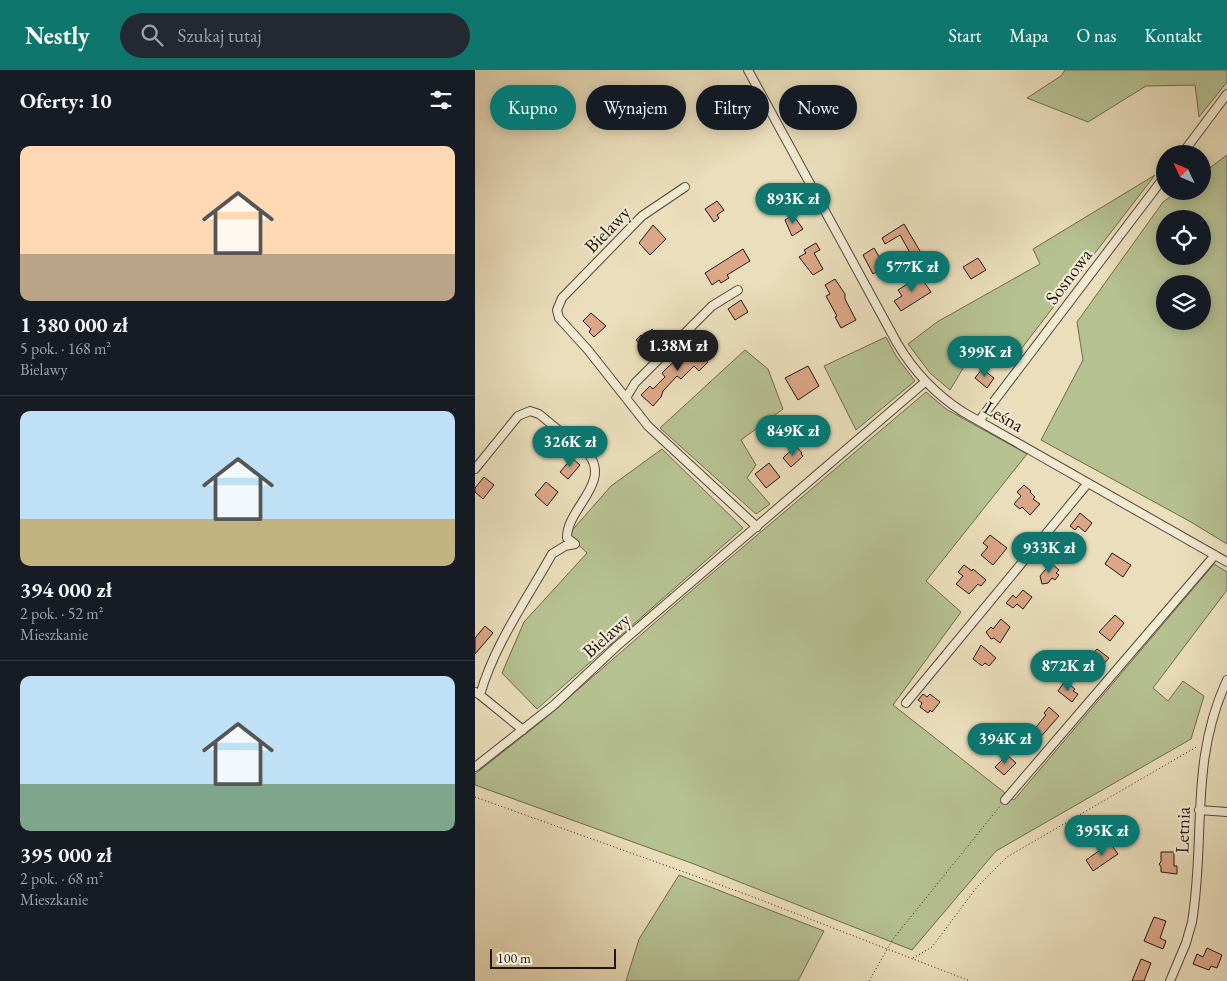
<!DOCTYPE html>
<html lang="pl">
<head>
<meta charset="utf-8">
<style>
	:root { --surface:#171b24; --page:#242831; --text:#f1f3f6; --muted:#9ea1a6; --line:#363941; --accent:#0f766e }
	body { margin:0; font-family:"EB Garamond",serif; background:var(--page); color:var(--text); height:100vh; display:flex; flex-direction:column; font-size:19px; white-space:nowrap }
	* { box-sizing:border-box; margin:0 }
	p { font-size:16px; color:var(--muted) }
	.icon { flex:none; width:28px; height:28px; fill:none; stroke:currentColor; stroke-width:2; stroke-linecap:round; stroke-linejoin:round }
	.map { position:relative; flex:1; overflow:hidden }
	.drawer { display:flex; flex-direction:column; background:var(--surface); width:475px }
	.drawer>* { flex:none }
	.banner { position:absolute; left:15px; top:15px; width:475px; height:45px; display:flex; gap:10px }
	.needle { width:32px; rotate:314deg }
	.controls { position:absolute; left:681px; top:75px; display:grid; gap:10px }
	.controls a { display:grid; place-items:center; width:55px; height:55px; border-radius:50%; background:var(--surface); box-shadow:0 2px 12px #0003; font-size:25px }
	.scale { position:absolute; left:15px; bottom:12px; width:126px; box-sizing:border-box; padding-left:5px; border:2px solid #26140c; border-top:0; font-size:14px; line-height:18px; white-space:nowrap; color:#26140c; -webkit-text-stroke:4px #f2ead3; paint-order:stroke }
	.price { position:absolute; translate:-50% -42px; padding:0 11px; border-radius:18px; background:var(--accent); color:#fff; font-size:16px; line-height:32px; filter:drop-shadow(0 1px 2px #0008) }
	.price::after { content:''; position:absolute; left:50%; top:30px; width:15px; height:11px; margin-left:-8px; background:inherit; clip-path:polygon(0 0,100% 0,50% 100%) }
	.price.current { background:#222; color:#fff }
	ul { padding:0; list-style:none }
	li { display:grid; align-content:center; gap:10px; height:265px; padding:0 20px }
	li+li { border-top:1px solid var(--line) }
	li span { display:grid; place-items:center; height:155px; border-radius:10px; color:#555 }
	li>.icon { margin-inline-start:auto }
	span .icon { width:90px; height:90px; fill:#fffc; stroke-width:1 }
	li b { font-size:21px }
	h2 { display:flex; justify-content:space-between; align-items:center; height:60px; padding:0 20px; font-size:21px }
	.chip { padding:0 18px; border-radius:22px; background:var(--surface); box-shadow:0 2px 12px #0003; font-size:18px; line-height:45px }
	.chip.current { background:var(--accent); color:#fff }
	header { display:flex; align-items:center; gap:30px; box-sizing:border-box; height:70px; padding:0 25px; background:var(--accent); color:#fff }
	header strong { font-size:24px }
	nav { display:flex; gap:28px; margin-inline-start:auto; font-size:18px }
	.search { width:350px; height:45px; background:var(--page); display:flex; align-items:center; gap:12px; box-sizing:border-box; padding:0 18px; border-radius:28px; color:var(--muted); font-size:19px }
	main { display:flex; flex:1; min-height:0 }
	.map>svg:first-child { display:block }
</style>
</head>
<body>
<header>
<strong>Nestly</strong>
<div class="search"><svg class="icon" aria-label="search" viewBox="0 0 24 24"><circle cx="10" cy="10" r="6"/><path d="M15 15l6 6"/></svg>Szukaj tutaj</div>
<nav><a>Start</a><a>Mapa</a><a>O nas</a><a>Kontakt</a></nav>
</header>
<main>
<section class="drawer">
<h2>Oferty: 10<svg class="icon" aria-label="filters" viewBox="0 0 24 24"><path d="M4 7h16M4 17h16"/><circle cx="9" cy="7" r="2"/><circle cx="15" cy="17" r="2"/></svg></h2>
<ul>
<li><span style="background:linear-gradient(#ffd9b3 70%,#b9a48a 0)"><svg class="icon" aria-label="home" viewBox="0 0 24 24"><path d="M3 11l9-7 9 7M6 9v11h12V9"/></svg></span><div><b>1 380 000 zł</b><p>5 pok. · 168 m²</p><p>Bielawy</p></div></li>
<li><span style="background:linear-gradient(#bfe0f5 70%,#c2b280 0)"><svg class="icon" aria-label="home" viewBox="0 0 24 24"><path d="M3 11l9-7 9 7M6 9v11h12V9"/></svg></span><div><b>394 000 zł</b><p>2 pok. · 52 m²</p><p>Mieszkanie</p></div></li>
<li><span style="background:linear-gradient(#bfe0f5 70%,#7fa58c 0)"><svg class="icon" aria-label="home" viewBox="0 0 24 24"><path d="M3 11l9-7 9 7M6 9v11h12V9"/></svg></span><div><b>395 000 zł</b><p>2 pok. · 68 m²</p><p>Mieszkanie</p></div></li>
</ul>
</section>
<div class="map">
<svg width="752" height="911" viewBox="0 0 752 911">
	<rect width="100%" height="100%" fill="#ebdebc"/>
	<filter id="stains"><feTurbulence type="fractalNoise" baseFrequency=".004" numOctaves="4"/><feColorMatrix values="0 0 0 0 .2 0 0 0 0 .09 0 0 0 0 .02 0 0 0 .5 -.17"/></filter>
	<radialGradient id="worn" r=".72"><stop offset=".6" stop-color="#630" stop-opacity="0"/><stop offset="1" stop-color="#630" stop-opacity=".3"/></radialGradient>
	<!-- green -->
	<path fill="#b6c192" stroke="#6e6a4f" fill-rule="evenodd" d="M590,0H752V12L724,47L720,15L671,16L613,52L552,28L586,6Z
		M752,85V474L716,452L566,370L608,290L602,252L688,132L703,121H728V103ZM690,149H728V186H690ZM690,214H728V251H690Z
		M680,105L533,296L501,277L475,320L455,303L433,274L462,252L565,194L558,179Z
		M411,267L421,286L440,311L381,360L349,296Z
		M270,280L293,299L308,339L266,370L281,395L272,408L295,434L281,444L185,358Z
		M451,322L471,339L552,384L451,511L486,542L418,635L539,730L739,494L752,502V520L678,618L693,631L708,611L729,626L716,669L521,781L437,880L219,794L0,715V704L67,651L215,522Z
		M187,379L268,458L62,639L27,603L49,552L112,483L93,465L136,416Z
		M204,805L349,861L323,911H151L164,869Z"/>
	<!-- building -->
	<path fill="#dca788" stroke="#26140c" d="M242,131L249,140L242,145L244,148L239,152L230,139Z
		M318,145L328,159L317,166L310,150Z
		M429,154L455,198L442,206L438,198L442,195L425,165L410,174L407,168Z
		M178,155L191,169L175,185L164,173Z
		M341,173L345,180L339,183L348,199L338,205L324,187L331,183L329,180Z
		M399,178L410,197L398,204L388,185Z
		M268,179L275,191L252,205L254,208L246,213L244,210L237,215L230,203Z
		M503,188L511,200L496,209L488,197Z
		M445,206L456,222L426,241L419,231L427,226L423,220Z
		M360,209L370,224V229L381,250L366,258L360,247L362,246L351,226L355,224L350,215Z
		M266,230L273,242L260,250L253,239Z
		M116,243L131,256L119,267L114,262L116,259L108,251Z
		M177,259L186,269L174,282L161,270L166,265L169,268Z
		M226,274L235,283L229,288L233,292L224,301L219,296L206,309L202,306L188,321L186,327L178,336L166,325L175,316L178,319L190,307L187,303L213,278L218,282Z
		M333,296L344,316L323,330L310,308Z
		M507,299L519,308L512,318L500,308Z
		M321,376L327,383L326,384L328,386L316,397L308,388Z
		M97,388L105,395L93,409L85,402Z
		M294,393L305,407L291,418L280,404Z
		M9,407L19,415L8,429L0,422V418Z
		M71,412L83,422L72,436L60,425Z
		M549,415L556,421L555,422L560,427L558,429L565,434L555,445L547,437L545,439L539,434L546,426L542,422Z
		M605,443L617,453L610,462L603,456L600,460L595,456Z
		M515,465L532,478L518,495L506,485L513,477L508,473Z
		M637,483L656,495L648,507L630,494Z
		M576,493L584,500L581,503L584,505L580,510L577,508L573,513L567,514L565,506Z
		M489,495L497,501L498,499L511,510L506,516L503,514L494,524L481,514L488,506L483,502Z
		M548,520L557,527L548,539L542,534L538,538L531,533L538,525L541,528Z
		M640,545L649,553L635,571L624,562Z
		M526,549L535,557L525,573L519,568L516,569L511,562L516,557L518,559Z
		M10,556L18,563L0,584V568Z
		M506,575L521,588L514,596L510,593L507,596L498,589Z
		M622,579L634,588L620,604L609,594Z
		M590,611L600,619L598,621L603,624L597,632L583,621Z
		M448,624L452,627L455,624L465,632L457,642L455,640L453,643L445,637L447,633L443,630Z
		M574,637L584,646L555,679L544,671L554,659L557,662L571,645L569,643Z
		M532,685L541,693L529,705L520,697Z
		M635,773L643,784L618,801L611,790Z
		M686,782H699V796H702V804L686,802V797L684,794L686,792Z
		M679,847L691,851L685,868L691,871L688,879L669,871Z
		M732,878L747,885L742,898L736,896L734,900L718,894L722,884L728,887Z
		M666,889L676,893L669,911H657Z"/>
	<g fill="none" stroke-linecap="round" stroke-linejoin="round">
		<!-- street casing -->
		<g stroke="#574638" stroke-width="10">
			<path id="street" d="M273,0L422,273C439,302 460,324 488,342L752,492
				M707,84L752,24
				M210,117L167,146L87,228L82,240L84,248L113,280L173,356L282,457
				M151,328L160,313L237,236L263,220
				M504,351L690,106
				M0,399L43,346L55,341L64,344L114,385C136,413 91,440 92,468L100,474L90,476L77,484C52,529 19,575 5,625L0,622
				M5,625L48,660
				M431,633L613,413
				M0,697L79,635L142,576L450,312
				M530,730L740,485
				M724,740L752,742
				M695,911L711,873L717,852C731,768 714,692 752,610"/>
		</g>
		<!-- path -->
		<path stroke="#26140c" stroke-width="1" stroke-dasharray="1 2.5" stroke-linecap="butt" d="M0,727L273,825L495,911
			M438,888L457,877L502,817L532,787L723,676
			M394,911L418,869L525,736"/>
		<!-- street -->
		<use href="#street" stroke="#f2ead3" stroke-width="8"/>
	</g>
	<g text-anchor="middle" stroke-width="4.5" stroke-linejoin="round" paint-order="stroke">
		<!-- street labels -->
		<g font-size="19" fill="#26140c" stroke="#f2ead3">
			<text transform="translate(132 159) rotate(-46)" y="7">Bielawy</text>
			<text transform="translate(593 206) rotate(-53)" y="7">Sosnowa</text>
			<text transform="translate(529 346) rotate(30)" y="7">Leśna</text>
			<text transform="translate(131 565) rotate(-42)" y="7">Bielawy</text>
			<text transform="translate(707 760) rotate(-88)" y="7">Letnia</text>
		</g>
	</g>
	<rect width="100%" height="100%" filter="url(#stains)"/>
	<rect width="100%" height="100%" fill="url(#worn)"/>
</svg>
<div class="controls">
<a><svg class="needle" viewBox="-14 -14 28 28"><path d="M0-13l5 13h-10z" fill="#e53935"/><path d="M0 13l5-13h-10z" fill="#9ea1a6"/></svg></a>
<a><svg class="icon" aria-label="locate" viewBox="0 0 24 24"><circle cx="12" cy="12" r="6"/><path d="M12 2v4M12 18v4M2 12h4M18 12h4"/></svg></a>
<a><svg class="icon" aria-label="layers" viewBox="0 0 24 24"><path d="M12 4l9 5-9 5-9-5zM3 14l9 5 9-5"/></svg></a>
</div>
<div class="scale">100 m</div>
<b class="price" style="left:318px;top:155px">893K zł</b>
<b class="price" style="left:437px;top:223px">577K zł</b>
<b class="price current" style="left:203px;top:302px">1.38M zł</b>
<b class="price" style="left:510px;top:308px">399K zł</b>
<b class="price" style="left:318px;top:387px">849K zł</b>
<b class="price" style="left:95px;top:398px">326K zł</b>
<b class="price" style="left:574px;top:504px">933K zł</b>
<b class="price" style="left:593px;top:622px">872K zł</b>
<b class="price" style="left:530px;top:695px">394K zł</b>
<b class="price" style="left:627px;top:787px">395K zł</b>
<div class="banner">
<a class="chip current">Kupno</a>
<a class="chip">Wynajem</a>
<a class="chip">Filtry</a>
<a class="chip">Nowe</a>
</div>
</div>
</main>
</body>
</html>
